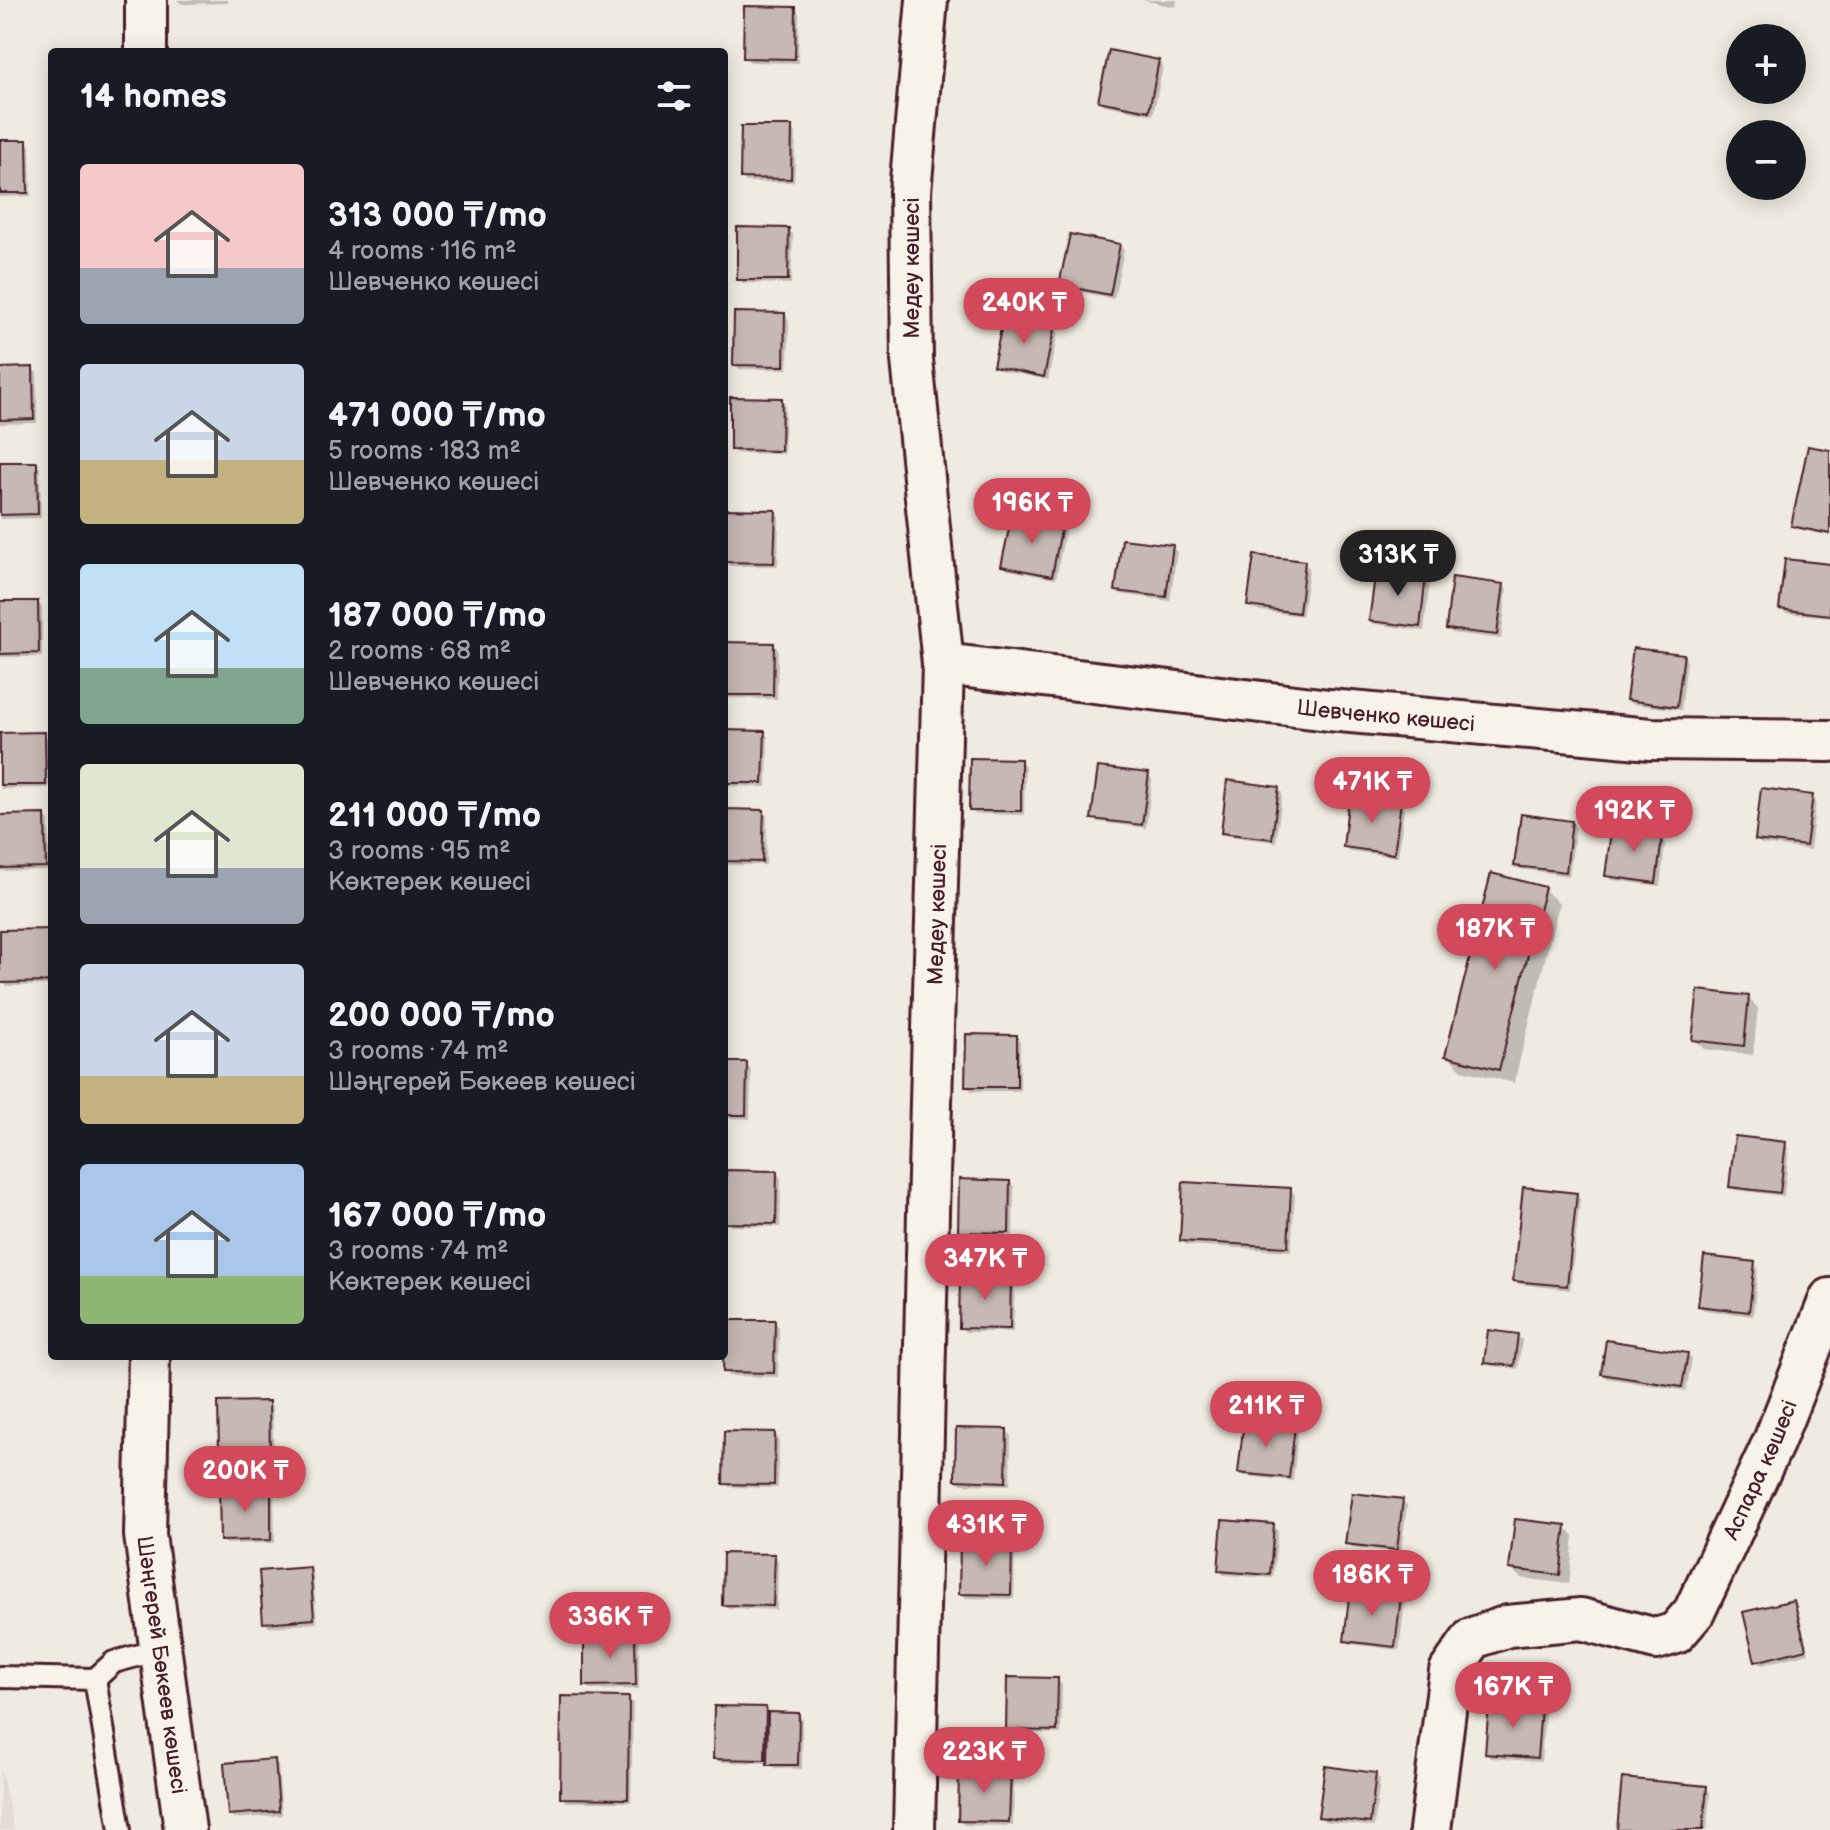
<!DOCTYPE html>
<html lang="en">
<head>
<meta charset="utf-8">
<style>
	:root { --surface:#171b24; --page:#242831; --text:#f1f3f6; --muted:#9ea1a6; --accent:#d1495b }
	body { margin:0; font-family:"Balsamiq Sans",sans-serif; background:var(--page); color:var(--text); height:100vh; display:flex; flex-direction:column; font-size:30px; white-space:nowrap }
	* { box-sizing:border-box; margin:0 }
	p { font-size:26px; color:var(--muted) }
	.icon { flex:none; width:44px; height:44px; fill:none; stroke:currentColor; stroke-width:2; stroke-linecap:round; stroke-linejoin:round }
	.map { position:relative; flex:1; overflow:hidden }
	.panel { position:absolute; left:48px; top:48px; width:680px; height:1312px; display:flex; flex-direction:column; background:var(--surface); border-radius:8px; box-shadow:0 4px 20px #0003 }
	.panel>* { flex:none }
	.tools { position:absolute; left:1726px; top:24px; display:grid; gap:16px }
	.tools a { display:grid; place-items:center; width:80px; height:80px; border-radius:50%; background:var(--surface); box-shadow:0 4px 20px #0003; font-size:40px }
	.price { position:absolute; translate:-50% -68px; padding:0 18px; border-radius:28px; background:var(--accent); color:#fff; font-size:26px; line-height:52px; filter:drop-shadow(0 2px 4px #0008) }
	.price::after { content:''; position:absolute; left:50%; top:48px; width:24px; height:18px; margin-left:-12px; background:inherit; clip-path:polygon(0 0,100% 0,50% 100%) }
	.price.current { background:#222; color:#fff }
	ul { padding:0; list-style:none }
	li { display:flex; align-items:center; gap:24px; height:200px; padding:0 32px }
	li span { display:grid; place-items:center; flex:none; width:224px; height:160px; border-radius:8px; color:#555 }
	li>.icon { margin-inline-start:auto }
	span .icon { width:96px; height:96px; fill:#fffc; stroke-width:1 }
	li b { font-size:34px }
	h2 { display:flex; justify-content:space-between; align-items:center; height:96px; padding:0 32px; font-size:34px }
	.map>svg:first-child { display:block }
</style>
</head>
<body>
<div class="map">
<svg width="1830" height="1830" viewBox="0 0 1830 1830">
	<rect width="100%" height="100%" fill="#f0ebe0"/>
	<filter id="ink" filterUnits="userSpaceOnUse"><feTurbulence type="fractalNoise" baseFrequency=".0125" numOctaves="2"/><feDisplacementMap in="SourceGraphic" scale="16" xChannelSelector="R" yChannelSelector="G"/><feConvolveMatrix kernelMatrix="1 2 1 2 8 2 1 2 1" color-interpolation-filters="sRGB"/></filter>
	<g filter="url(#ink)">
		<!-- built -->
		<path fill="#e3dcd2" d="M0,1766L14,1830H0Z"/>
		<!-- shadow -->
		<path fill="#0003" d="M177,0H228V3L182,4Z
			M1142,0H1177L1176,7Z
			M795,9L799,13L798,63L750,62L745,57Z
			M1158,62L1163,66L1153,115L1105,105L1100,101Z
			M791,128L796,133L794,182H746L742,177Z
			M0,142H26L30,146L31,196L0,197Z
			M788,230L793,234L791,284L743,283L739,279Z
			M1120,246L1124,250L1114,299L1066,289L1061,284Z
			M785,315L789,320L788,369H739L735,364Z
			M1054,327L1058,332L1048,380L1000,370L996,366Z
			M32,369L37,373V423L0,424V370Z
			M781,400L785,404L784,454L736,453L732,449Z
			M1830,452V536L1797,529L1793,525Z
			M0,464H36L40,468L41,518L0,519Z
			M775,512L779,517L778,566H730L725,561Z
			M1061,526L1065,531L1056,579L1008,570L1003,565Z
			M1172,547L1177,552L1170,601L1121,594L1117,590Z
			M1304,563L1309,568L1302,616L1254,610L1249,606Z
			M1830,566V617L1786,613L1781,608Z
			M1426,577L1430,581L1424,631L1375,624L1371,620Z
			M1503,585L1507,590L1501,639L1452,633L1448,628Z
			M0,603H38L42,607V657H0Z
			M773,645L778,649L777,699L728,698L724,694Z
			M1683,656L1687,661L1681,710L1632,704L1628,699Z
			M724,732L764,733L768,737L767,787L724,786Z
			M44,734L48,738L49,788L1,789L0,735Z
			M1021,761L1025,766L1024,815L975,814L971,810Z
			M1148,775L1152,779L1146,828L1098,822L1093,818Z
			M1278,789L1282,793L1276,842L1227,836L1223,832Z
			M1812,796L1816,801L1810,850L1761,844L1757,840Z
			M1400,804L1404,809L1398,857L1349,851L1345,847Z
			M724,811L763,812L767,816L766,865H724Z
			M44,816L49,821V870L1,871L0,817Z
			M1571,822L1576,827L1569,876L1521,869L1516,865Z
			M1662,833L1666,837L1660,886L1611,880L1607,876Z
			M1544,889L1559,904L1514,1083L1462,1070L1447,1055Z
			M50,931L52,933V985L7,986L2,982Z
			M1748,998L1758,1008L1753,1055L1704,1049L1694,1039Z
			M1016,1037L1020,1041V1091H971L967,1086Z
			M724,1064H746L751,1069L750,1119L724,1118Z
			M1785,1144L1789,1149L1784,1196L1735,1190L1731,1186Z
			M777,1173L781,1178L780,1227L731,1226L727,1222Z
			M1010,1182L1014,1187L1013,1236L964,1235L960,1231Z
			M1290,1190L1295,1194L1291,1251L1186,1245L1182,1240Z
			M1576,1195L1580,1199L1570,1290L1520,1284L1515,1280Z
			M1754,1264L1758,1268L1753,1316L1704,1310L1700,1306Z
			M1010,1278L1015,1283L1013,1332H965L961,1327Z
			M775,1322L779,1327L778,1377L729,1376L725,1371Z
			M1517,1336L1522,1340L1518,1369L1491,1366L1486,1362Z
			M1687,1355L1692,1359L1686,1391L1607,1378L1603,1373Z
			M268,1403L272,1407L274,1457L225,1458L221,1454Z
			M1294,1428L1298,1432L1293,1481L1244,1476L1240,1472Z
			M1007,1431L1011,1435L1010,1485L961,1484L957,1480Z
			M774,1434L779,1438L778,1488L729,1487L725,1483Z
			M270,1489L274,1494L275,1543L226,1544L222,1540Z
			M1402,1501L1407,1505L1401,1553L1352,1547L1347,1543Z
			M1273,1526L1278,1530L1273,1578L1224,1575L1220,1570Z
			M1565,1527L1574,1536L1569,1584L1521,1578L1511,1569Z
			M1011,1545L1015,1549L1014,1599L966,1598L961,1593Z
			M774,1556L778,1560L777,1610L728,1608L724,1604Z
			M309,1569L313,1573L317,1623L269,1627L265,1622Z
			M1400,1598L1405,1602L1399,1650L1350,1644L1346,1640Z
			M1793,1602L1797,1606L1809,1653L1761,1665L1757,1661Z
			M634,1636L639,1640V1689L591,1690L586,1686Z
			M1058,1680L1062,1685L1061,1734L1012,1733L1008,1729Z
			M628,1699L633,1703L631,1802H566L562,1797Z
			M765,1709L770,1714H798L802,1719V1769L774,1768L769,1763L720,1762L715,1758Z
			M1540,1709L1545,1713L1541,1762L1491,1758L1487,1753Z
			M274,1761L278,1765L282,1815L234,1819L230,1814Z
			M1010,1772L1014,1776L1013,1826L964,1825L960,1821Z
			M1375,1775L1380,1779L1374,1827L1324,1821L1320,1816Z
			M1706,1788L1710,1792L1707,1830H1619Z"/>
		<!-- building -->
		<path fill="#c6b8b3" stroke="#4a1f2b" stroke-width="2" d="M744,6L796,7L795,59L743,58Z
			M1109,50L1159,60L1149,111L1098,101Z
			M741,126H792L791,179L740,178Z
			M0,140H27L28,193H0Z
			M737,227L789,228L788,280H737Z
			M1070,234L1120,244L1110,295L1059,285Z
			M734,312L785,313L784,366L733,365Z
			M1004,315L1055,325L1044,377L993,366Z
			M33,367L34,419L0,420V368Z
			M730,397L782,398L781,451L730,450Z
			M1808,446L1830,450V534L1791,526Z
			M0,462H37L38,514L0,515Z
			M724,509L776,510L774,563L724,562Z
			M1012,515L1062,525L1052,576L1001,566Z
			M1122,539L1173,545L1166,597L1115,591Z
			M1254,555L1305,561L1299,613L1247,606Z
			M1785,559L1830,564V615L1779,609Z
			M1376,569L1426,575L1420,627L1369,621Z
			M1452,577L1504,584L1497,635L1446,629Z
			M0,601H38L39,653L0,654Z
			M724,642L774,643L773,695H724Z
			M1633,648L1684,654L1677,707L1626,700Z
			M724,730L765,731L763,783H724Z
			M45,732L46,785H0V733Z
			M970,758L1021,759V811H969Z
			M1098,767L1149,773L1142,825L1091,819Z
			M1227,780L1279,787L1272,839L1221,833Z
			M1761,788L1813,795L1806,846L1755,840Z
			M1349,796L1401,802L1394,854L1343,847Z
			M724,809L764,810L762,862L724,861Z
			M45,814L46,867L0,868V815Z
			M1521,814L1572,821L1566,872L1514,866Z
			M1612,824L1663,831L1656,883L1605,876Z
			M1491,873L1545,887L1499,1070L1445,1056Z
			M51,929L52,982L0,983V930Z
			M1698,990L1749,996L1744,1046L1692,1040Z
			M966,1034L1017,1035V1087H965Z
			M724,1062H747L746,1115H724Z
			M1735,1136L1786,1142L1780,1193L1729,1187Z
			M726,1170L777,1171L776,1224L725,1223Z
			M959,1179L1010,1181L1009,1233L958,1232Z
			M1183,1182L1291,1188L1288,1247L1180,1241Z
			M1523,1187L1577,1193L1567,1286L1513,1281Z
			M1704,1256L1755,1262L1749,1312L1698,1306Z
			M960,1275L1011,1276L1010,1329L959,1328Z
			M724,1320H775L774,1373L723,1372Z
			M1488,1330L1518,1334L1514,1366L1484,1363Z
			M1606,1340L1688,1353L1682,1387L1601,1374Z
			M269,1401L270,1454H219L218,1402Z
			M1244,1420L1295,1426L1289,1478L1238,1473Z
			M956,1428L1007,1429L1006,1482L955,1480Z
			M724,1431L775,1432L774,1485L723,1484Z
			M271,1487V1540L220,1541L219,1488Z
			M1352,1493L1403,1499L1397,1550L1345,1544Z
			M1515,1519L1566,1525L1560,1575L1509,1569Z
			M1222,1520L1274,1524L1270,1575L1218,1571Z
			M960,1542L1012,1543L1011,1595L959,1594Z
			M723,1553L775,1554L773,1606L722,1605Z
			M310,1567L314,1619L263,1623L259,1571Z
			M1350,1589L1401,1596L1395,1647L1344,1641Z
			M1794,1600L1806,1649L1755,1662L1743,1612Z
			M584,1634H635L636,1685L584,1686Z
			M1007,1677L1058,1678L1057,1731L1006,1730Z
			M561,1696L629,1697L628,1799L560,1798Z
			M1489,1703L1541,1707L1537,1758L1485,1754Z
			M714,1706L766,1707L765,1760L713,1759Z
			M768,1712L799,1713L798,1765H767Z
			M275,1759L279,1811L228,1815L224,1763Z
			M1325,1766L1376,1773L1370,1823L1318,1817Z
			M959,1769L1011,1770L1009,1822L958,1821Z
			M1622,1778L1707,1786L1703,1830H1617Z"/>
		<g fill="none" stroke-linecap="round" stroke-linejoin="round">
			<!-- service casing -->
			<g stroke="#4a1f2b" stroke-width="26">
				<path id="service" d="M0,1677L95,1679
					M120,1830L95,1679L114,1662L159,1650"/>
			</g>
			<!-- minor casing -->
			<g stroke="#4a1f2b" stroke-width="46">
				<g id="minor">
					<path d="M146,0V52"/>
					<path id="s1" d="M943,664L1329,710L1651,739L1830,741"/>
					<path id="s2" d="M149,1356L145,1535L185,1830"/>
					<path id="s3" d="M914,1830L928,1212L943,664L912,360L910,192L927,0"/>
					<path id="s4" d="M1430,1830L1450,1671L1473,1638L1508,1626L1581,1619L1656,1639L1676,1633L1694,1612L1774,1441L1830,1299"/>
				</g>
			</g>
			<!-- service -->
			<use href="#service" stroke="#f7f3e8" stroke-width="20"/>
			<!-- minor -->
			<use href="#minor" stroke="#f7f3e8" stroke-width="40"/>
		</g>
	</g>
	<g text-anchor="middle" stroke-width="6" stroke-linejoin="round" paint-order="stroke">
		<!-- street labels -->
		<g font-size="22" fill="#4a1f2b" stroke="#f7f3e8">
			<text transform="translate(911 268) rotate(-90)" y="8">Медеу көшесі</text>
			<text dy="8" stroke="none"><textPath href="#s1" startOffset="446">Шевченко көшесі</textPath></text>
			<text dy="8" stroke="none"><textPath href="#s3" startOffset="916">Медеу көшесі</textPath></text>
			<text dy="8" stroke="none"><textPath href="#s4" startOffset="594">Аспара көшесі</textPath></text>
			<text dy="8" stroke="none"><textPath href="#s2" startOffset="310">Шәңгерей Бөкеев көшесі</textPath></text>
		</g>
	</g>
</svg>
<div class="tools">
<a>+</a>
<a>−</a>
</div>
<b class="price" style="left:1024px;top:346px">240K ₸</b>
<b class="price" style="left:1032px;top:546px">196K ₸</b>
<b class="price current" style="left:1398px;top:598px">313K ₸</b>
<b class="price" style="left:1372px;top:825px">471K ₸</b>
<b class="price" style="left:1634px;top:854px">192K ₸</b>
<b class="price" style="left:1495px;top:972px">187K ₸</b>
<b class="price" style="left:985px;top:1302px">347K ₸</b>
<b class="price" style="left:1266px;top:1449px">211K ₸</b>
<b class="price" style="left:245px;top:1514px">200K ₸</b>
<b class="price" style="left:986px;top:1568px">431K ₸</b>
<b class="price" style="left:1372px;top:1618px">186K ₸</b>
<b class="price" style="left:610px;top:1660px">336K ₸</b>
<b class="price" style="left:1513px;top:1730px">167K ₸</b>
<b class="price" style="left:984px;top:1795px">223K ₸</b>
<section class="panel">
<h2>14 homes<svg class="icon" aria-label="filters" viewBox="0 0 24 24"><path d="M4 7h16M4 17h16"/><circle cx="9" cy="7" r="2"/><circle cx="15" cy="17" r="2"/></svg></h2>
<ul>
<li><span style="background:linear-gradient(#f6c9c9 65%,#9aa5b1 0)"><svg class="icon" aria-label="home" viewBox="0 0 24 24"><path d="M3 11l9-7 9 7M6 9v11h12V9"/></svg></span><div><b>313 000 ₸/mo</b><p>4 rooms · 116 m²</p><p>Шевченко көшесі</p></div></li>
<li><span style="background:linear-gradient(#c9d6e8 60%,#c2b280 0)"><svg class="icon" aria-label="home" viewBox="0 0 24 24"><path d="M3 11l9-7 9 7M6 9v11h12V9"/></svg></span><div><b>471 000 ₸/mo</b><p>5 rooms · 183 m²</p><p>Шевченко көшесі</p></div></li>
<li><span style="background:linear-gradient(#bfe0f5 65%,#7fa58c 0)"><svg class="icon" aria-label="home" viewBox="0 0 24 24"><path d="M3 11l9-7 9 7M6 9v11h12V9"/></svg></span><div><b>187 000 ₸/mo</b><p>2 rooms · 68 m²</p><p>Шевченко көшесі</p></div></li>
<li><span style="background:linear-gradient(#dfe7d0 65%,#9aa5b1 0)"><svg class="icon" aria-label="home" viewBox="0 0 24 24"><path d="M3 11l9-7 9 7M6 9v11h12V9"/></svg></span><div><b>211 000 ₸/mo</b><p>3 rooms · 95 m²</p><p>Көктерек көшесі</p></div></li>
<li><span style="background:linear-gradient(#c9d6e8 70%,#c2b280 0)"><svg class="icon" aria-label="home" viewBox="0 0 24 24"><path d="M3 11l9-7 9 7M6 9v11h12V9"/></svg></span><div><b>200 000 ₸/mo</b><p>3 rooms · 74 m²</p><p>Шәңгерей Бөкеев көшесі</p></div></li>
<li><span style="background:linear-gradient(#a9c7e8 70%,#8fb573 0)"><svg class="icon" aria-label="home" viewBox="0 0 24 24"><path d="M3 11l9-7 9 7M6 9v11h12V9"/></svg></span><div><b>167 000 ₸/mo</b><p>3 rooms · 74 m²</p><p>Көктерек көшесі</p></div></li>
</ul>
</section>
</div>
</body>
</html>
